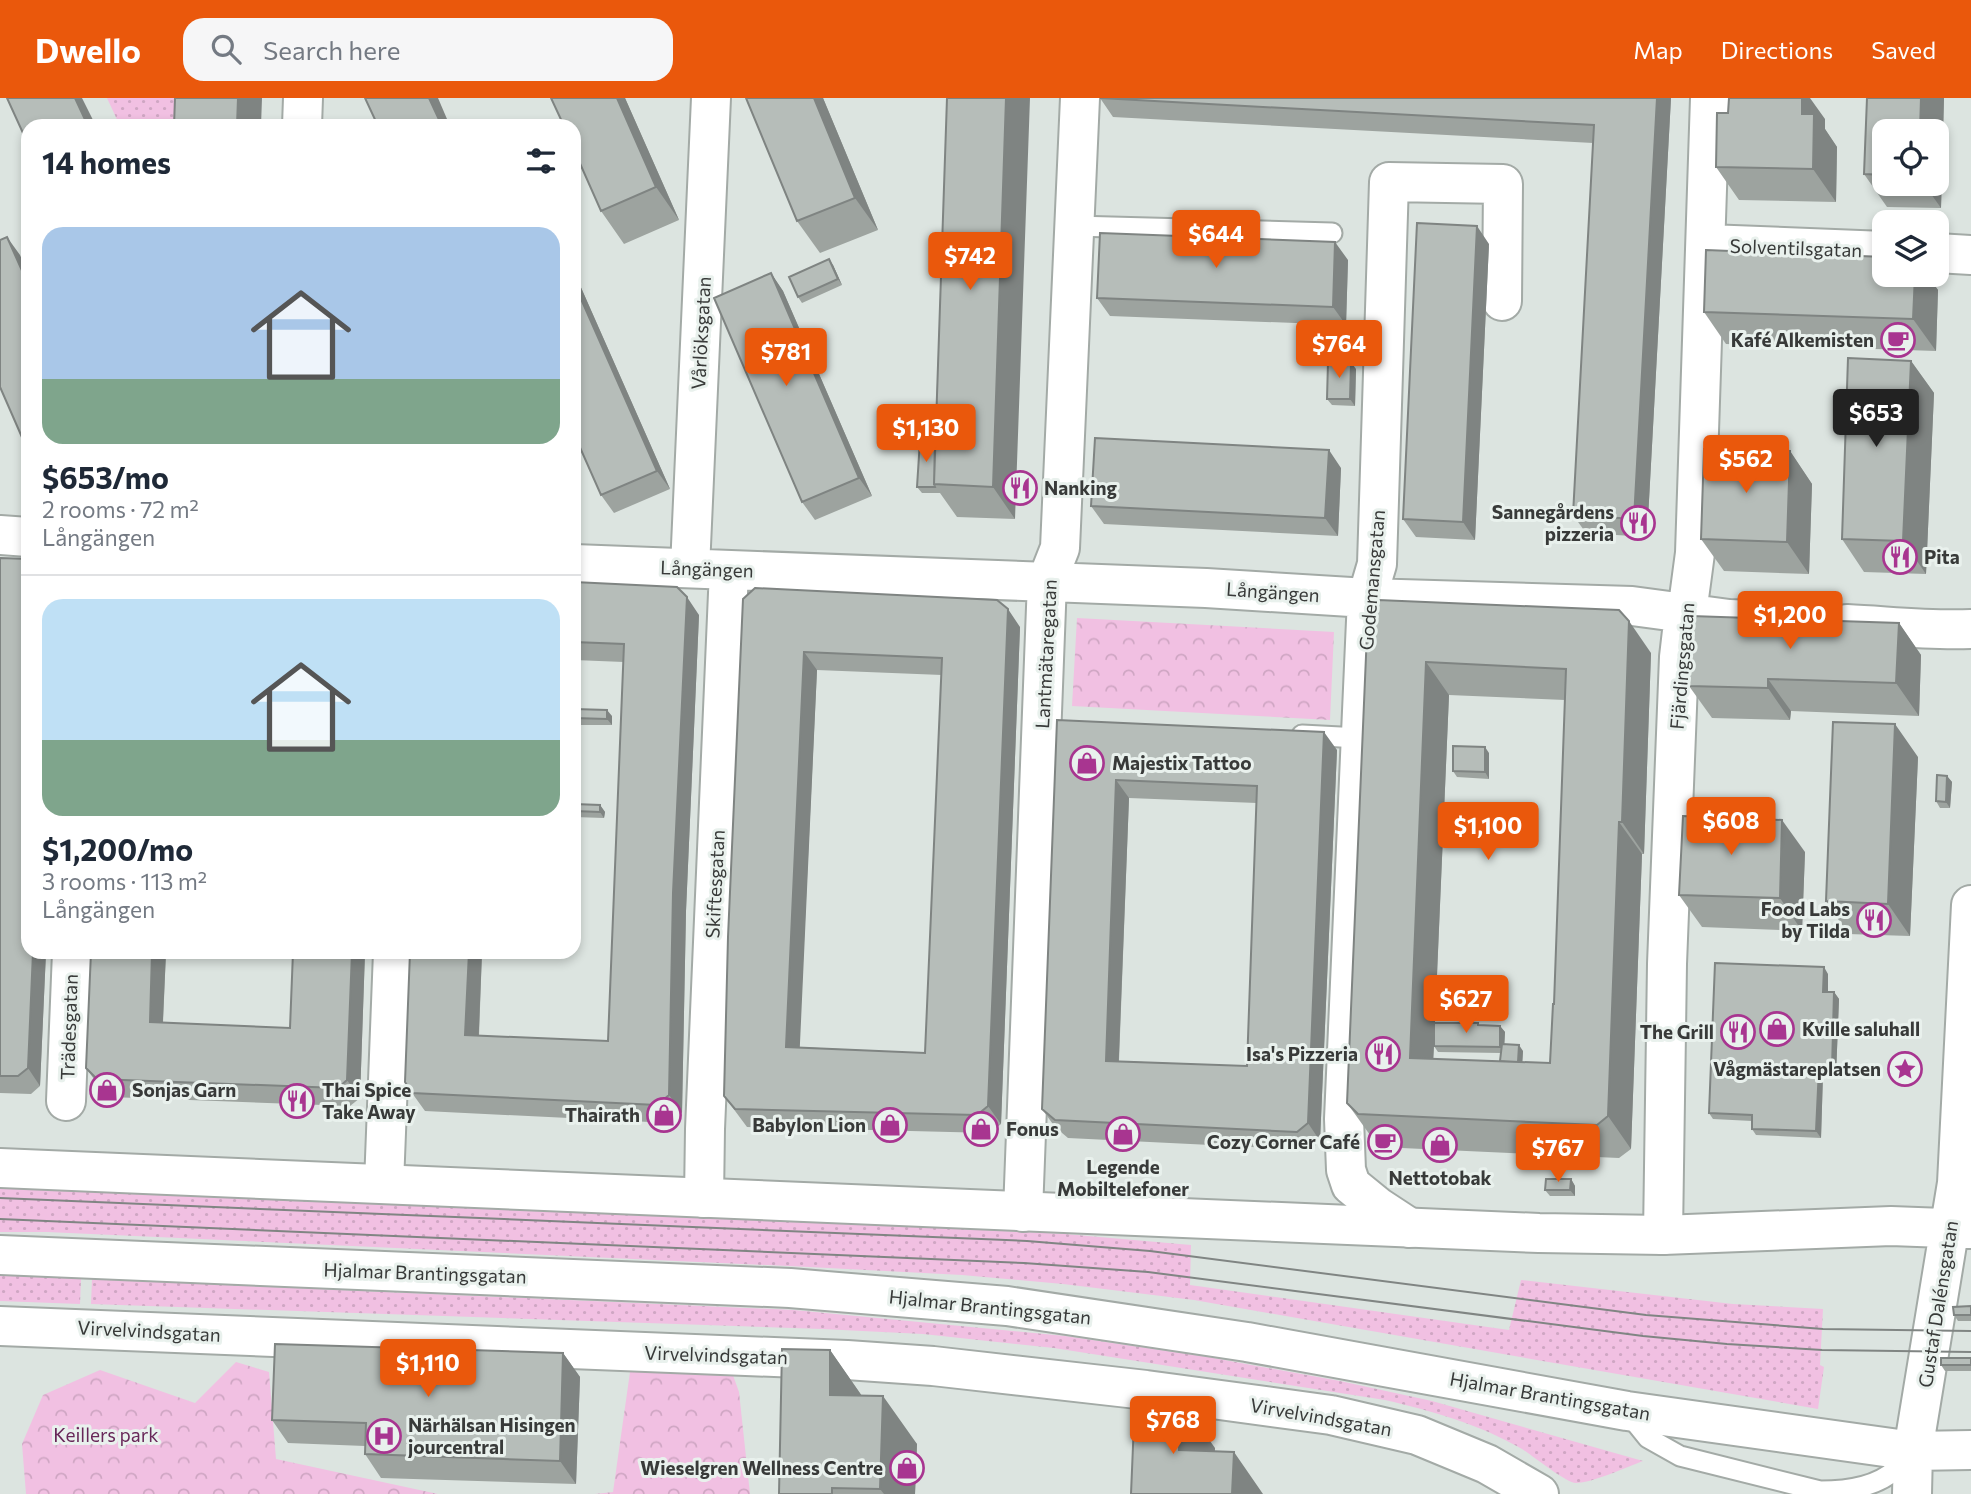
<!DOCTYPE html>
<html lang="en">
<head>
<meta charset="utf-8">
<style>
	:root { --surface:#fff; --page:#f6f6f7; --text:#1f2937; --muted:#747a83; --line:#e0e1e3; --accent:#ea580c }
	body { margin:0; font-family:Commissioner,sans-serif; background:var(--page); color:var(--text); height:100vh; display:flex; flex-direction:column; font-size:26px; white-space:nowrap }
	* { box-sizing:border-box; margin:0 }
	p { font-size:23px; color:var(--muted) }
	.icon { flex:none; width:38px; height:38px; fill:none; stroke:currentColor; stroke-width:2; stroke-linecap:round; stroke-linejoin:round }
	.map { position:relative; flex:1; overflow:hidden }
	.panel { position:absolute; left:21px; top:21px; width:560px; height:840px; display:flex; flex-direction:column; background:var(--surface); border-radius:21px; box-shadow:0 4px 10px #0003 }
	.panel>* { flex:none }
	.buttons { position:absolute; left:1872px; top:21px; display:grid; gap:14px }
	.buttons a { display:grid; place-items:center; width:77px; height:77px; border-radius:14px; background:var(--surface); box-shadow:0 4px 10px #0003; font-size:35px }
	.price { position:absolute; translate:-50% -60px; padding:0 16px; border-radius:7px; background:var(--accent); color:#fff; font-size:23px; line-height:46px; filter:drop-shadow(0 2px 4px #0008) }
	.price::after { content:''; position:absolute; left:50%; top:42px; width:21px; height:16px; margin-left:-10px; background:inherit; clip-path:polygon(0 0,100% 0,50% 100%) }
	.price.selected { background:#222; color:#fff }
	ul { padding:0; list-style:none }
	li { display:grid; align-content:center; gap:14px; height:371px; padding:0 21px }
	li+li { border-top:2px solid var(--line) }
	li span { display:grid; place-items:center; height:217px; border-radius:21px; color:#555 }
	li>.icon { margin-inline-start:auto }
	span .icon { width:126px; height:126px; fill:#fffc; stroke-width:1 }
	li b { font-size:30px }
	h2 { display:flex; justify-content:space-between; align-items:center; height:84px; padding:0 21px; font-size:30px }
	header { display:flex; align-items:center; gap:42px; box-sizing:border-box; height:98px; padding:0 35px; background:var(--accent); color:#fff }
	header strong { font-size:33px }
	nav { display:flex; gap:38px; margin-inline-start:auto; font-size:24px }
	.search { width:490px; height:63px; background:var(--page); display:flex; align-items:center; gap:18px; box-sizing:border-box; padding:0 24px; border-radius:21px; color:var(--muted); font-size:26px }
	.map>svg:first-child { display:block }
</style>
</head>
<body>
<header>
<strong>Dwello</strong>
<div class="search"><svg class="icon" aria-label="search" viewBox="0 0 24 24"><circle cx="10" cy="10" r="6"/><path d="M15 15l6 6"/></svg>Search here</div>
<nav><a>Map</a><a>Directions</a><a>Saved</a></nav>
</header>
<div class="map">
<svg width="1971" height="1396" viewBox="0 0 1971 1396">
	<defs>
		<pattern id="grass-dots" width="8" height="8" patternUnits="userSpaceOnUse" patternTransform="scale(1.75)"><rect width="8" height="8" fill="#f1c0e2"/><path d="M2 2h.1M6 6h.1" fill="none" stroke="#cfa6c3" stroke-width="1.8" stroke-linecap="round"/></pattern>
		<pattern id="forest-crowns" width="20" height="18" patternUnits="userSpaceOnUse" patternTransform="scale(1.75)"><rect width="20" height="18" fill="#f1c0e2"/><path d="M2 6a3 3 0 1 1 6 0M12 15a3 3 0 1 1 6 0" fill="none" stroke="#cfa6c3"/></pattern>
	</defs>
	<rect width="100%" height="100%" fill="#dce4e0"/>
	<!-- grass -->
	<path fill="url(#grass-dots)" d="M107,0H189L188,28H120Z
		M0,1090L743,1120L1065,1136L1191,1147L1190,1187L1509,1232L1521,1182L1733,1206L1823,1211L1820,1267L1824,1269L1818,1311L1194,1202L1063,1186L962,1177L809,1169L47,1134H0Z
		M0,1177L81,1181L80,1206L0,1203Z
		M92,1181L794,1212L1065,1238L1208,1259L1340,1283L1432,1303L1643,1363C1627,1369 1592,1385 1576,1385C1566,1385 1533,1358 1522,1351C1479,1326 1432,1313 1385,1302L1054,1250L923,1236L822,1231L91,1206Z"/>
	<!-- forest -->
	<path fill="url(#forest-crowns)" d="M1077,520L1334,534L1330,622L1072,608Z
		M236,1264L269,1274L276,1361L438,1396H26L22,1346L43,1297L100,1272L195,1305Z
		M670,1264L730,1269L739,1294L750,1396H595L613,1394L630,1274Z"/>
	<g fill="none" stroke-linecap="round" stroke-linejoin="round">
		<!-- lane casing -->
		<g stroke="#a3aaa6" stroke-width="23">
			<path id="lane" d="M1074,128L1332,135
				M1302,637L1360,640
				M1627,1314L1648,1340L1680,1358L1820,1393C1844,1393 1876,1389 1895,1372C1900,1368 1905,1361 1910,1356"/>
		</g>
		<!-- street casing -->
		<g stroke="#a3aaa6" stroke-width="42">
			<path id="street" d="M302,28L303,0
				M1707,146L1885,153
				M1937,155L1971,157
				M0,437L28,439
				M574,466L1206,490L1367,500L1632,508L1729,521L1752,522
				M690,470L711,0
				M1847,526C1889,528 1930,533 1971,531
				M66,1003L72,854
				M384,1086L393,854
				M704,1100L705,1031L729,472
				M1023,1114L1047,483L1060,450L1080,0
				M1410,1130L1378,1109L1351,1087L1346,1072L1344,1021L1367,500L1377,466L1389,84L1503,86L1502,203
				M1663,1137L1667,866L1679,559L1684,516L1689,500L1695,455L1710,0
				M0,1228L847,1262L933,1268L1146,1292L1331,1317L1417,1337L1487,1366L1539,1396"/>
		</g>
		<!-- secondary casing -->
		<g stroke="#a3aaa6" stroke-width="42">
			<path id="secondary" d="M0,1070L1539,1135L1663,1137L1891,1128L1971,1131
				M0,1157L790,1190L1007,1208L1247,1244L1627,1313L1913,1353L1971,1352
				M1912,1396L1913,1353L1957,1085L1971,807"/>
		</g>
		<!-- lane -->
		<use href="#lane" stroke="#fff" stroke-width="19"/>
		<!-- street -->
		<use href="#street" stroke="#fff" stroke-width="38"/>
		<!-- secondary -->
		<use href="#secondary" stroke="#fff" stroke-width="38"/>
		<!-- tram -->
		<path stroke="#808583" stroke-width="2" d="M0,1100L1027,1143L1150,1153L1646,1217L1823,1231L1971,1233
			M0,1121L1024,1165L1148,1174L1643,1238L1727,1246L1822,1252L1971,1254"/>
	</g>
	<!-- wall -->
	<path fill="#9da39f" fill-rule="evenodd" d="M625,0L679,122L624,146L601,113Z
		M823,0L878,132L820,155L797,123Z
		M947,0L1015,421L957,419L940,395H922L917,389L935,343Z
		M1100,0H1671L1647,439L1586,435L1573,417L1593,45L1113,19Z
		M1867,0H1944L1941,110L1887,109L1864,76ZM1885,33L1937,86H1885Z
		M1825,21V31L1837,49L1836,104L1739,102L1716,69Z
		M1489,146L1475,442L1416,439L1403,421Z
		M1348,162L1346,227L1110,218L1097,200Z
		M833,167L842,187L802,205L798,199Z
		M771,175L783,193L872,398L815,422L802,404Z
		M1885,177H1927L1938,192L1936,253L1726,246L1704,214Z
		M574,178L579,185L670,391L614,415L601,397L574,336Z
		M1911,263L1934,295L1926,476L1864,474L1842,441Z
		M1356,271L1355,308L1332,307L1327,301Z
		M1790,353L1812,386L1809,476L1724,473L1701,441Z
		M1341,370L1338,438L1104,426L1091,408Z
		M0,460L28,854H46L40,988L31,996L0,995Z
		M574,484L699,517L686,813L682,1015L670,1025L425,1013L412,995L410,854H482L479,938L608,943L624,564L574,562Z
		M743,501L1020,529L1001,1026L990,1035L747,1029L724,998ZM817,572L942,577L925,955L799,949Z
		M1368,511L1651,555L1644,756H1642L1631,1051L1619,1060L1380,1049L1370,1037L1347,1005ZM1449,597L1565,602L1554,906L1550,965L1522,964L1523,953L1504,946L1505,934L1500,928L1435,925ZM1434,948L1438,954L1501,955L1500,963L1433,961Z
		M1899,525L1921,557L1919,618L1791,613L1790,622L1712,620L1689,588Z
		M574,611L612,618V627H574Z
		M1057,622L1337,652L1320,1043L1310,1052L1068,1040L1055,1029L1042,1011ZM1129,700L1257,705L1247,968L1119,963Z
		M1489,655V681L1457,679L1453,673Z
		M1918,659L1910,838L1848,836L1826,803Z
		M1947,678L1952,684L1950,710H1940L1936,703Z
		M574,706L600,707L605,714L604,720L574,719Z
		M1805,754L1802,833L1702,829L1679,797Z
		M91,854H166L163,925L290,930L293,854H365L360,1000L350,1008L110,999L99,988L86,970Z
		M1828,876V894H1834L1839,901L1836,977L1823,976L1821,1040L1756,1037L1752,1031V1023L1713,1021L1709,1015Z
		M1571,1081L1575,1088V1098H1550L1545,1092Z
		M1971,1208V1223H1958L1954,1217Z
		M830,1252L862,1298L917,1346L915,1396H779Z
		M563,1255L580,1279L576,1386L381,1380L365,1356V1348L288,1345L272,1322Z
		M1971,1260V1273H1945L1941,1267Z"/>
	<!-- shaded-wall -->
	<path fill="#7f8482" d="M75,0H82L96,28H88Z
		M238,0H262L261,28H237Z
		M429,0H438L450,28H442Z
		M617,0H625L679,122L656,89Z
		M814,0H823L878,132L855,100Z
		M1006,0H1030L1015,421L993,389Z
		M1657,0H1671L1647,439L1634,421Z
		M1802,0H1810L1825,21V31L1837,49L1836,104L1813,71L1802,16Z
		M1921,0H1944L1941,110L1924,86H1937V33H1920Z
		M1477,128L1489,146L1475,442L1463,424Z
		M7,139L20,157L28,175V186Z
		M1335,144L1348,162L1346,227L1333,209Z
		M829,161L833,167L842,187L838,181Z
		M771,175L783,193L872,398L859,380Z
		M1915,177H1927L1938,192L1936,253L1913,221Z
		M574,178L579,185L670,391L657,373L574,185Z
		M1911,263L1934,295L1926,476L1903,443Z
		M1351,264L1356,271L1355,308L1350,301Z
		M1329,352L1341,370L1338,438L1325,420Z
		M1790,353L1812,386L1809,476L1787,444Z
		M687,499L699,517L686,813L682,1015L669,997L673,795Z
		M1008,511L1020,529L1001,1026L988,1008Z
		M1629,523L1651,555L1644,756L1622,724Z
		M1899,525L1921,557L1919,618L1896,585Z
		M804,554L817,572L799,967L786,949Z
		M1426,564L1449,597L1432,992L1410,960Z
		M1768,581L1791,613L1790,622L1768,590Z
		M607,612L612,618V627L607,621Z
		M1895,626L1918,659L1910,838L1888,806Z
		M1324,634L1337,652L1320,1043L1308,1025Z
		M1485,649L1489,655V681L1485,674Z
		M1947,678L1952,684L1950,710L1946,704Z
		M1116,682L1129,700L1118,981L1106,963Z
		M600,707L605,714L604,720L600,714Z
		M1782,722L1805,754L1802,833L1780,800Z
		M1619,724L1642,756L1631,1051L1608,1018Z
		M33,854H46L40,988L28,970Z
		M152,854H166L162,942L150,924Z
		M352,854H365L360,1000L347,982Z
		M469,854H482L478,955L465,937Z
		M1824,869L1828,876V901L1823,894Z
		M1834,894L1839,901L1836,977L1832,971Z
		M1500,928L1505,934L1504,955L1500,949Z
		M1519,947L1523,953L1521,990L1516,984Z
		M1819,970L1823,976L1821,1040L1816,1033Z
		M1571,1081L1575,1088V1098L1570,1092Z
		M830,1252L864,1301L830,1297Z
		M563,1255L580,1279L576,1386L560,1363Z
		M883,1298L917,1346L915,1396H884L880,1391Z
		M1181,1302L1215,1350L1214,1396L1179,1352Z
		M1234,1354L1263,1396H1232Z"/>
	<!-- building -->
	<path fill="#b6bdb9" stroke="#7f8482" stroke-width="2" fill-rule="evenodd" d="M7,0H75L88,28H28V46Z
		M175,0H238L237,28H174Z
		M365,0H429L442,28H378Z
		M551,0H617L656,89L601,113L574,52V28H564Z
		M746,0H814L855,100L797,123Z
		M947,0H1006L993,389L934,386Z
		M1100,0H1657L1634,421L1573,417L1594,27Z
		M1729,0H1802V16H1814L1813,71L1716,69L1717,15H1728Z
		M1867,0H1921L1920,33H1885V77L1864,76Z
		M1417,125L1477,128L1463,424L1403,421Z
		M1100,135L1335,144L1333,209L1097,200Z
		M7,139L28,186V353L0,289V142Z
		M1706,152L1885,159V177H1915L1913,221L1704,214Z
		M829,161L838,181L798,199L789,179Z
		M771,175L859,380L802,404L714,200Z
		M574,185L657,373L601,397L574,336Z
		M1848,260L1911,263L1903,443L1842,441Z
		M1328,264H1351L1350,301H1327Z
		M1095,340L1329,352L1325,420L1091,408Z
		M920,342L935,343L934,386L935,389H917Z
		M1704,351L1790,353L1787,444L1701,441Z
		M0,460L28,461V854H33L28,970L18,978H0Z
		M574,484L677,489L687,499L673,795L669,997L657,1007L412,995L405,984L410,854H469L465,937L608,943L624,546L574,544Z
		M755,490L997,502L1008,511L988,1008L977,1017L735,1011L724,998L728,839L743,501ZM804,554L942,560L925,955L786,949Z
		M1378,502L1619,512L1629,523L1622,724H1619L1608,1018L1597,1027L1358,1016L1347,1005L1368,511ZM1426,564L1566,571L1554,906H1553L1550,965L1410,960Z
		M1691,518L1899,525L1896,585L1768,581V590L1689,588Z
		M574,611L607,612V621L574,620Z
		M1057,622L1324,634L1308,1025L1297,1034L1055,1022L1042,1011ZM1116,682L1257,688L1247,968L1106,963Z
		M1833,624L1895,626L1888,806L1826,803Z
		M1453,648L1485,649V674L1453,673Z
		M1937,677L1947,678L1946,704L1936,703Z
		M574,706L600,707V714L574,713Z
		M1683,718L1782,722L1780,800L1679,797Z
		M91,854H152L150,924L290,930L293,854H352L347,982L338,990L97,981L86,970Z
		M1715,865L1824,869L1823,894H1834L1832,971L1819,970L1816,1033L1752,1031V1017L1709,1015Z
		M1434,925H1478V927L1500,928V949L1434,948Z
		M1502,946L1519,947L1518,964L1500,963Z
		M1546,1081H1571L1570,1092H1545Z
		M1971,1208V1217H1954L1953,1209Z
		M275,1246L563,1255L560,1363L365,1356L366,1325L272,1322Z
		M782,1251L830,1252V1297L883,1298L880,1391L832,1390V1396H779Z
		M1941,1260H1971V1267H1941Z
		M1135,1300L1181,1302L1179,1352L1234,1354L1232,1396H1131Z"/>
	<!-- icons -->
	<defs>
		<g id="cafe-ring" transform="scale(1.75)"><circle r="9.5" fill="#e9f1ed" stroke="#a83590" stroke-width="1.5"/><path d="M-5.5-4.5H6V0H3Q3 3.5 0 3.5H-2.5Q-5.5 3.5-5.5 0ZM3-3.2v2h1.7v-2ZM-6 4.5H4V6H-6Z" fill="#a83590"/></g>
		<g id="restaurant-ring" transform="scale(1.75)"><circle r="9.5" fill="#e9f1ed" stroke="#a83590" stroke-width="1.5"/><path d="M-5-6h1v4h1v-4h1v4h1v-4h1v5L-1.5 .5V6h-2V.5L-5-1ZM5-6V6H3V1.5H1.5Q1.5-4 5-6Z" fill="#a83590"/></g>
		<g id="shop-ring" transform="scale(1.75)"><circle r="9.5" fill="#e9f1ed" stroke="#a83590" stroke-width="1.5"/><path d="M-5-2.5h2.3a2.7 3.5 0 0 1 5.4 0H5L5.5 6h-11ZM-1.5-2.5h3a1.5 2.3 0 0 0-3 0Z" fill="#a83590"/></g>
		<g id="sight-ring" transform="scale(1.75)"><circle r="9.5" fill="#e9f1ed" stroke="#a83590" stroke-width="1.5"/><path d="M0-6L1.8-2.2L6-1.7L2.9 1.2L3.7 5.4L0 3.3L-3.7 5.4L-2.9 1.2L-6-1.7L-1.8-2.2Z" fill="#a83590"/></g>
		<g id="hospital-ring" transform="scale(1.75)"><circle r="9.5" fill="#e9f1ed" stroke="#a83590" stroke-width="1.5"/><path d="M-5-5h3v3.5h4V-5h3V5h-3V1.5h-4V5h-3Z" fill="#a83590"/></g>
	</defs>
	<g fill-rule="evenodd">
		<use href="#cafe-ring" x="1898" y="242"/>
		<use href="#restaurant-ring" x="1020" y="390"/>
		<use href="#restaurant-ring" x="1638" y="425"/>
		<use href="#restaurant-ring" x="1900" y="459"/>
		<use href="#shop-ring" x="1087" y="665"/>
		<use href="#restaurant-ring" x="1874" y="822"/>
		<use href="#shop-ring" x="1777" y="931"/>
		<use href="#restaurant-ring" x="1738" y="934"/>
		<use href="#restaurant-ring" x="1383" y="956"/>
		<use href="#sight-ring" x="1905" y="971"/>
		<use href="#shop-ring" x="107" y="992"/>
		<use href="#restaurant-ring" x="297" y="1003"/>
		<use href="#shop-ring" x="664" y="1017"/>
		<use href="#shop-ring" x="890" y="1027"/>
		<use href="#shop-ring" x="981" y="1031"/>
		<use href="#shop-ring" x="1123" y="1036"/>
		<use href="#cafe-ring" x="1385" y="1044"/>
		<use href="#shop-ring" x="1440" y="1047"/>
		<use href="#hospital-ring" x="384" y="1338"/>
		<use href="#shop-ring" x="907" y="1370"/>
	</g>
	<g text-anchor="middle" stroke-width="6" stroke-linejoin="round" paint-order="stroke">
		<!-- street labels -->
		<g font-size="19" fill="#383a39" stroke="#e9f1ed">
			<text transform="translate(1796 150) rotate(2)" y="7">Solventilsgatan</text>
			<text transform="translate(701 235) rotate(-87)" y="7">Vårlöksgatan</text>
			<text transform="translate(707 471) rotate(2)" y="7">Långängen</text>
			<text transform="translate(1372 482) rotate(-85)" y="7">Godemansgatan</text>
			<text transform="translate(1273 494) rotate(4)" y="7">Långängen</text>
			<text transform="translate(1046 556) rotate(-87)" y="7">Lantmätaregatan</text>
			<text transform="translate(1682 568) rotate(-85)" y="7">Fjärdingsgatan</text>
			<text transform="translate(715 786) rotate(-87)" y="7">Skiftesgatan</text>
			<text transform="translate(69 929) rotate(-88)" y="7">Trädesgatan</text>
			<text transform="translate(425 1175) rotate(2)" y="7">Hjalmar Brantingsgatan</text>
			<text transform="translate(1938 1206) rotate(-81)" y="7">Gustaf Dalénsgatan</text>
			<text transform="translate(990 1209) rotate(6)" y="7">Hjalmar Brantingsgatan</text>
			<text transform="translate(149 1233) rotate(3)" y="7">Virvelvindsgatan</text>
			<text transform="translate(716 1257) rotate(2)" y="7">Virvelvindsgatan</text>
			<text transform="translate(1550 1298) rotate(10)" y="7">Hjalmar Brantingsgatan</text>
			<text transform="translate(1321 1319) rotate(10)" y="7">Virvelvindsgatan</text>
		</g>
		<!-- poi labels -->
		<g font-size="19" font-weight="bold" fill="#383a39" stroke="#e9f1ed" text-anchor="end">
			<text x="1874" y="249">Kafé Alkemisten</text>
			<text x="1044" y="397" text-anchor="start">Nanking</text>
			<text x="1614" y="421">Sannegårdens<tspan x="1614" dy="22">pizzeria</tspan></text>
			<text x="1924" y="466" text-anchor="start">Pita</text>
			<text x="1112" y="672" text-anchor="start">Majestix Tattoo</text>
			<text x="1850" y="818">Food Labs<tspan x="1850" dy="22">by Tilda</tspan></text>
			<text x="1802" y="938" text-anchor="start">Kville saluhall</text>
			<text x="1714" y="941">The Grill</text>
			<text x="1358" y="963">Isa's Pizzeria</text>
			<text x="1881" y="978">Vågmästareplatsen</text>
			<text x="132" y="999" text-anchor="start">Sonjas Garn</text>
			<text x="322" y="999" text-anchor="start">Thai Spice<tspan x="322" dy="22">Take Away</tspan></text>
			<text x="640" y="1024">Thairath</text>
			<text x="866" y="1034">Babylon Lion</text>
			<text x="1006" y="1038" text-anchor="start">Fonus</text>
			<text x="1360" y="1051">Cozy Corner Café</text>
			<text x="1123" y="1076" text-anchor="middle">Legende<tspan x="1123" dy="22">Mobiltelefoner</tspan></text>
			<text x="1440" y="1087" text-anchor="middle">Nettotobak</text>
			<text x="408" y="1334" text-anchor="start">Närhälsan Hisingen<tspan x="408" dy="22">jourcentral</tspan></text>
			<text x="883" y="1377">Wieselgren Wellness Centre</text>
		</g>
		<!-- park labels -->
		<g font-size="19" fill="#682759" stroke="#e9f1ed">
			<text x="106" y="1344">Keillers park</text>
		</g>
	</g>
</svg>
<div class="buttons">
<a><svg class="icon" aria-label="locate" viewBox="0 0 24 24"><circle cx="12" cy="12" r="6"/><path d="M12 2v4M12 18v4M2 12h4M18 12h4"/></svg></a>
<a><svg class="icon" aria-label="layers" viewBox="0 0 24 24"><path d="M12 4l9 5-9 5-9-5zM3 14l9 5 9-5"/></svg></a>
</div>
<b class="price" style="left:1216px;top:172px">$644</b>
<b class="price" style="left:970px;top:194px">$742</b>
<b class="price" style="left:1339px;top:282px">$764</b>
<b class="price" style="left:786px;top:290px">$781</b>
<b class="price selected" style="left:1876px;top:351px">$653</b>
<b class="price" style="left:926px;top:366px">$1,130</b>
<b class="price" style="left:1746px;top:397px">$562</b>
<b class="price" style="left:1790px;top:553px">$1,200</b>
<b class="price" style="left:1731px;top:759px">$608</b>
<b class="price" style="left:1488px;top:764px">$1,100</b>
<b class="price" style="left:1466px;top:937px">$627</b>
<b class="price" style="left:1558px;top:1086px">$767</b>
<b class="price" style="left:428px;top:1301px">$1,110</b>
<b class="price" style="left:1173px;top:1358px">$768</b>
<section class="panel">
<h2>14 homes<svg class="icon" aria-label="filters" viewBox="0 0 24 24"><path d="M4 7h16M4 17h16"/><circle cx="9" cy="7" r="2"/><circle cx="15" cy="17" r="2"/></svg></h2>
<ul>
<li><span style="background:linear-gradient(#a9c7e8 70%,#7fa58c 0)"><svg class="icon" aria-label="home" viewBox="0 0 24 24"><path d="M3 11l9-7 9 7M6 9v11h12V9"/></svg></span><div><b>$653/mo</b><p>2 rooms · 72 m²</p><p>Långängen</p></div></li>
<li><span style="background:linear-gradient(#bfe0f5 65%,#7fa58c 0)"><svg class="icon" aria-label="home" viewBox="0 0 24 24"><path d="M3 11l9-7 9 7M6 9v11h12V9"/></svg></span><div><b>$1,200/mo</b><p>3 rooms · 113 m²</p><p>Långängen</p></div></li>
</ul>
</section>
</div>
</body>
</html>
